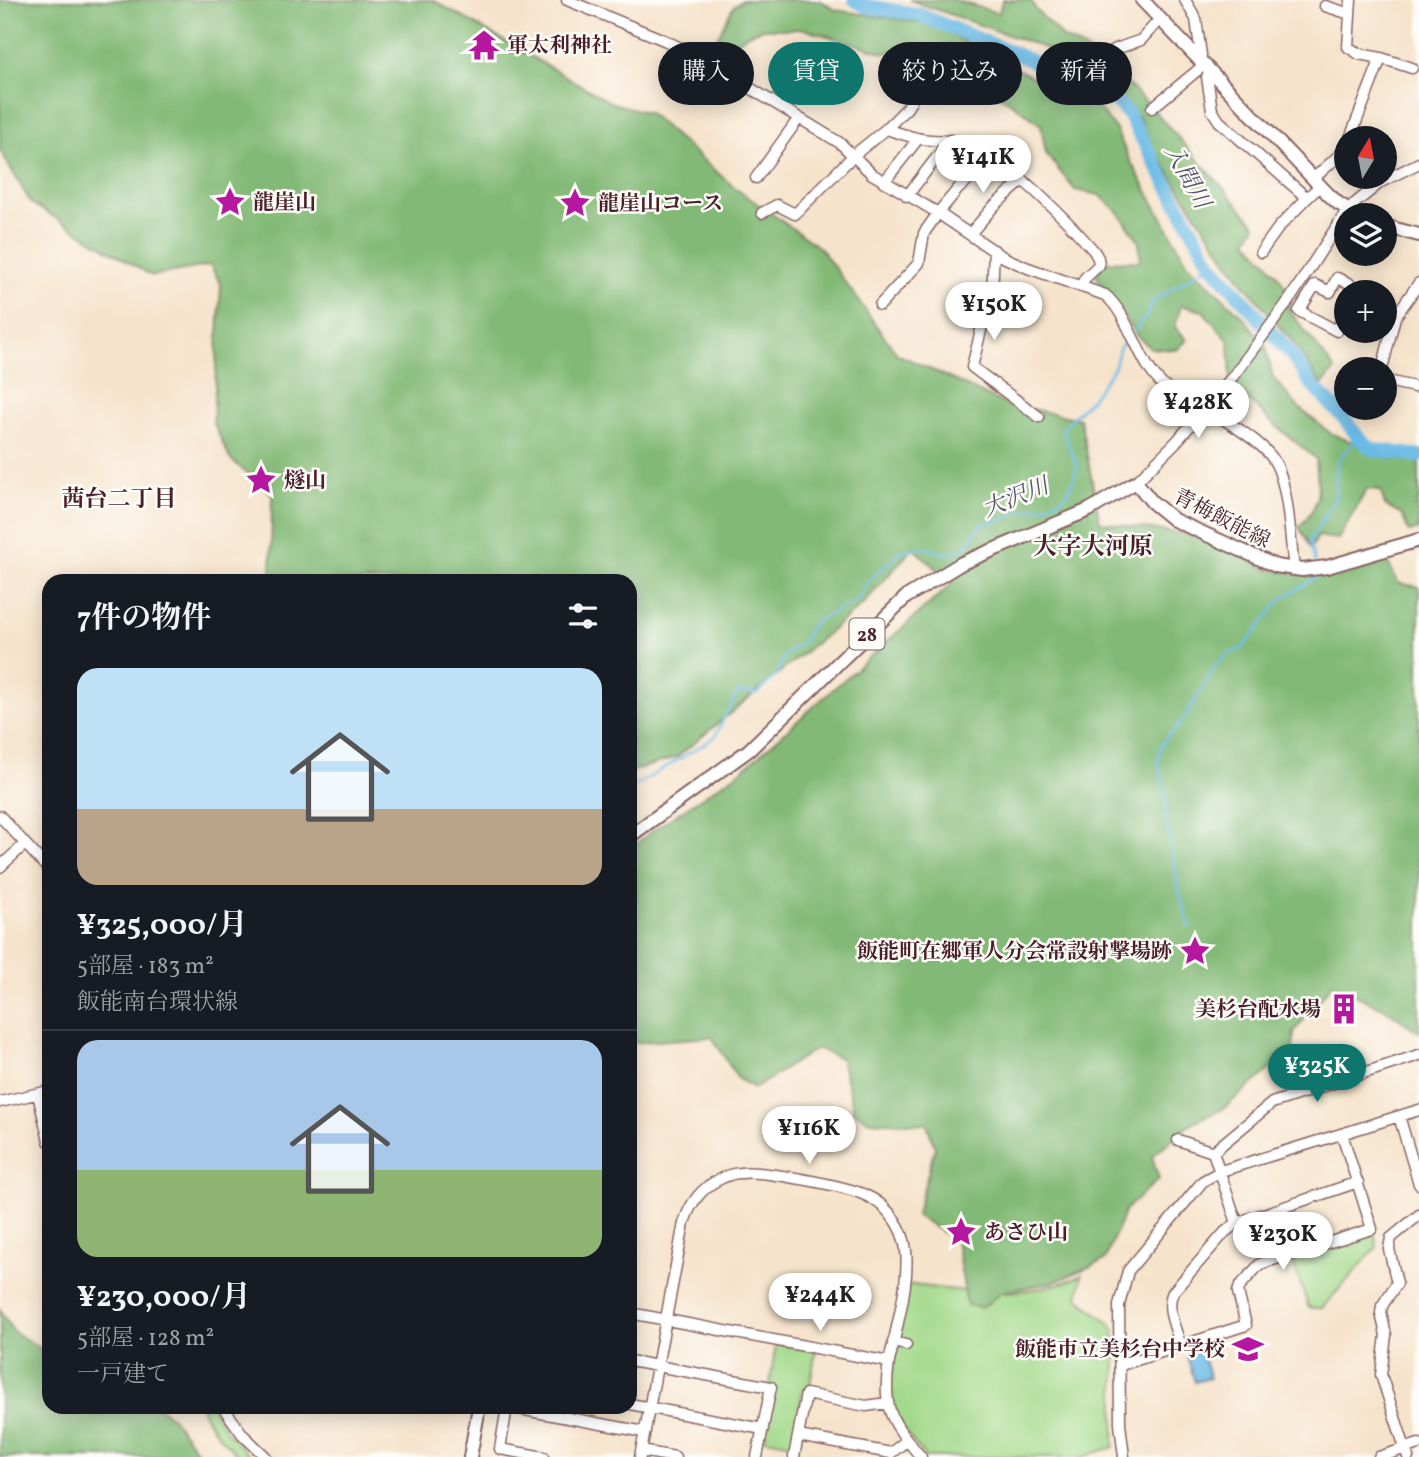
<!DOCTYPE html>
<html lang="ja">
<head>
<meta charset="utf-8">
<style>
	:root { --surface:#171b24; --page:#242831; --text:#f1f3f6; --muted:#9ea1a6; --line:#363941; --accent:#0f766e }
	body { margin:0; font-family:Vollkorn,"Noto Serif JP",serif; background:var(--page); color:var(--text); height:100vh; display:flex; flex-direction:column; font-size:26px; white-space:nowrap }
	* { box-sizing:border-box; margin:0 }
	p { font-size:23px; color:var(--muted) }
	.icon { flex:none; width:38px; height:38px; fill:none; stroke:currentColor; stroke-width:2; stroke-linecap:round; stroke-linejoin:round }
	.map { position:relative; flex:1; overflow:hidden }
	.details { position:absolute; left:42px; top:574px; width:595px; height:840px; display:flex; flex-direction:column; background:var(--surface); border-radius:21px; box-shadow:0 4px 18px #0003 }
	.details>* { flex:none }
	.hud { position:absolute; left:658px; top:42px; width:654px; height:63px; display:flex; gap:14px }
	.needle { width:46px; rotate:10deg }
	.fabs { position:absolute; left:1334px; top:126px; display:grid; gap:14px }
	.fabs a { display:grid; place-items:center; width:63px; height:63px; border-radius:50%; background:var(--surface); box-shadow:0 4px 18px #0003; font-size:35px }
	.price { position:absolute; translate:-50% -60px; padding:0 16px; border-radius:24px; background:#fff; color:#222; font-size:23px; line-height:46px; filter:drop-shadow(0 2px 4px #0008) }
	.price::after { content:''; position:absolute; left:50%; top:42px; width:21px; height:16px; margin-left:-10px; background:inherit; clip-path:polygon(0 0,100% 0,50% 100%) }
	.price.current { background:var(--accent); color:#fff }
	ul { padding:0; list-style:none }
	li { display:grid; align-content:center; gap:14px; height:371px; padding:0 35px }
	li+li { border-top:2px solid var(--line) }
	li span { display:grid; place-items:center; height:217px; border-radius:21px; color:#555 }
	li>.icon { margin-inline-start:auto }
	span .icon { width:126px; height:126px; fill:#fffc; stroke-width:1 }
	li b { font-size:30px }
	h2 { display:flex; justify-content:space-between; align-items:center; height:84px; padding:0 35px; font-size:30px }
	.chip { padding:0 24px; border-radius:32px; background:var(--surface); box-shadow:0 4px 18px #0003; font-size:24px; line-height:63px }
	.chip.current { background:var(--accent); color:#fff }
	.map>svg:first-child { display:block }
</style>
</head>
<body>
<div class="map">
<svg width="1419" height="1457" viewBox="0 0 1419 1457">
	<rect width="100%" height="100%" fill="#fdfcf7"/>
	<filter id="ink" filterUnits="userSpaceOnUse"><feTurbulence type="fractalNoise" baseFrequency=".0143" numOctaves="2"/><feDisplacementMap in="SourceGraphic" scale="14" xChannelSelector="R" yChannelSelector="G"/><feConvolveMatrix kernelMatrix="1 2 1 2 8 2 1 2 1" color-interpolation-filters="sRGB"/></filter>
	<filter id="wash" filterUnits="userSpaceOnUse"><feTurbulence type="fractalNoise" baseFrequency=".00686" numOctaves="4" result="noise"/><feDisplacementMap in="SourceGraphic" scale="28" xChannelSelector="R" yChannelSelector="G"/><feGaussianBlur stdDeviation="1.57" result="paint"/><feColorMatrix in="noise" values="0 0 0 0 0 0 0 0 0 0 0 0 0 0 0 0 0 1.4 0 .05"/><feComposite in="paint" operator="in"/></filter>
	<g filter="url(#wash)">
		<rect width="100%" height="100%" fill="#f6e3cb"/>
		<!-- green -->
		<path fill="#a3d98a" stroke="#767c5a" stroke-width="2" d="M1374,1233L1377,1247L1322,1308H1309L1292,1259Z
			M1082,1275L1078,1297C1089,1309 1102,1316 1113,1327L1116,1345L1114,1447L1082,1457H925L895,1418L889,1385L906,1284C965,1292 1027,1301 1082,1275Z
			M776,1344L816,1350L809,1390L803,1389L793,1444L765,1439L770,1383Z
			M201,1407H212L227,1432L250,1457H239C224,1441 209,1428 201,1407Z"/>
		<!-- forest -->
		<path fill="#82b976" stroke="#666c50" stroke-width="2" d="M0,0H433L612,103L649,113L735,188L820,248L897,354L1003,403L1080,419L1100,522L1206,537L1268,569L1311,576L1385,557L1398,583L1419,587V1032L1385,1009L1332,984L1294,1032L1293,1050L1223,1109L1193,1122L1152,1156L1159,1179L1125,1210L1105,1260L1054,1282L1001,1292L982,1308L967,1305L956,1241L916,1215L935,1148L927,1124L869,1121L854,1111L841,1059L817,1048L755,1088L738,1079L712,1037L630,1043V850L649,833L741,771L953,583L913,548L862,605L677,757L630,772V581H271L272,494L230,459L213,422L221,284L210,265L152,276L31,203L0,150Z
			M742,0H820L835,10L937,25L959,39L1073,98L1097,107L1115,128L1128,157L1188,264L1244,318L1266,347L1273,378L1298,407L1330,433L1390,458L1419,461V501L1417,502L1419,529L1409,532L1402,515L1385,506L1381,490L1367,489L1338,539L1318,536L1311,548L1299,527C1323,503 1318,490 1316,459L1269,420L1231,383L1229,341L1203,311L1181,305L1175,327L1187,340L1177,350L1151,348L1137,336L1096,276L1104,262L1140,261L1139,241L1119,213L1100,195L1075,190L1046,154L1041,125C1009,99 975,76 932,81L930,73L907,51L885,53L804,29H762L748,34L736,43L716,41L733,7Z
			M910,0H954L998,13L1003,0H1031L1036,10L1063,38L1101,58L1152,108L1256,225L1247,240C1263,259 1293,283 1289,310L1335,370L1322,385L1296,346L1243,283L1203,225L1153,147L1138,116L1075,77L1070,57Z
			M0,1310L13,1331L49,1354V1407H159L173,1419L201,1457H0Z"/>
		<!-- water -->
		<path fill="#6bbae6" stroke="#5a6c88" stroke-width="2" d="M1201,1352L1210,1378L1195,1382L1187,1356Z"/>
		<g fill="none" stroke-linecap="round" stroke-linejoin="round">
			<!-- stream -->
			<path stroke="#6bbae6" stroke-width="2.5" d="M1418,298H1419
				M1134,331L1145,318L1153,301L1211,264
				M1315,562L1310,541L1335,499L1337,461L1358,437
				M630,789L714,738L738,692L757,694L777,674L784,656L802,642L814,622L858,600L868,581L902,551L923,547L943,553L956,552L967,546L977,529L983,524L1003,520L1021,511L1045,506L1061,499L1068,493L1076,472L1077,465L1063,433L1064,426L1092,398L1115,366L1119,349L1130,336
				M1190,927L1179,891L1165,816L1166,799L1158,761L1160,748L1169,734L1173,732L1182,722L1215,666L1229,653L1242,649L1281,599L1317,577V572"/>
			<!-- river -->
			<path stroke="#6bbae6" stroke-width="14" d="M855,0L865,6L920,15L1023,57L1116,101L1129,115L1211,264L1291,354L1312,385L1343,417L1358,437L1372,449L1419,456"/>
		</g>
	</g>
	<g filter="url(#ink)">
		<g fill="none" stroke-linecap="round" stroke-linejoin="round">
			<!-- minor casing -->
			<g stroke="#866463" stroke-width="13">
				<path id="minor" d="M567,0L664,40L701,58L840,143L872,174L938,213L1003,257L1028,268L1105,295C1130,315 1137,362 1163,385C1180,400 1204,408 1223,419C1239,429 1258,441 1270,455C1289,476 1290,540 1294,569
					M1185,0L1196,19L1201,55L1198,59
					M1325,6L1350,14
					M1101,58L1116,49L1141,40L1160,19
					M1381,58L1412,68
					M1211,72L1207,77L1212,110L1219,121L1307,198L1320,186
					M1152,108L1204,65
					M886,129L907,108L912,99
					M1350,138L1381,58L1359,54L1348,47L1351,0
					M756,178L799,118
					M1313,179L1346,149
					M884,182L918,139
					M907,196L950,140
					M762,213L777,205L795,214L854,155L886,129C896,132 907,136 917,138C937,143 957,137 976,146C1012,165 1067,220 1094,251L1098,258L1099,265L1085,278L1081,286
					M970,234L994,206L1022,181
					M994,250L991,316L982,326L972,367L1039,417
					M1261,252L1279,227L1307,198
					M880,305L919,263L924,233L938,213L958,189L992,158
					M1346,310L1337,331L1299,311L1315,285L1330,292L1337,278L1349,283L1355,292
					M1384,310L1395,317
					M1382,369L1395,317L1419,283
					M1384,376L1387,381L1419,388
					M1136,482L1176,442L1234,375L1290,299L1348,209L1381,182L1419,163
					M0,816L49,870
					M0,867L25,844
					M38,1094L49,1141
					M0,1102L49,1091
					M1399,1116L1419,1184
					M1178,1140L1213,1152L1237,1223
					M1213,1152L1272,1103L1419,1055
					M630,1313L889,1362C882,1410 891,1421 921,1457
					M893,1342L906,1345
					M1181,1346C1176,1329 1165,1309 1173,1292L1225,1232L1237,1223L1358,1182
					M630,1361L771,1387L757,1457
					M1121,1365L1246,1325L1238,1292L1240,1286L1260,1264L1372,1229L1342,1134
					M630,1404L763,1429
					M223,1407L243,1435L266,1457
					M507,1407L500,1449L544,1457
					M508,1407L645,1432
					M798,1436L891,1453L906,1441
					M641,1451L675,1457
					M640,1457L684,1223C690,1203 701,1188 720,1179C726,1176 734,1173 741,1173C762,1170 848,1186 867,1196C885,1204 899,1222 904,1240C913,1272 896,1329 889,1362
					M794,1457L806,1394L866,1406L887,1403
					M1124,1457L1120,1424L1119,1305L1128,1271L1203,1181L1221,1171L1419,1110
					M1379,1457L1419,1444
					M1408,1457L1381,1375L1386,1335L1381,1313L1382,1306L1397,1283L1389,1249L1391,1238L1419,1215"/>
			</g>
			<!-- major casing -->
			<g stroke="#866463" stroke-width="16">
				<path id="major" d="M1142,0L1328,194L1339,204L1360,215
					M1384,226L1419,235
					M630,836L749,750L906,597L962,563L1089,510L1136,482L1152,502L1174,520L1276,566L1302,570L1327,567L1419,540
					M470,1457L479,1407"/>
			</g>
			<!-- minor -->
			<use href="#minor" stroke="#fff" stroke-width="10"/>
			<!-- major -->
			<use href="#major" stroke="#fff" stroke-width="12"/>
		</g>
	</g>
	<!-- icons -->
	<defs>
		<g id="temple-bare" transform="scale(2.415)"><path d="M0-6L5-2H3V0L6.5 2.5H4V6H1.5V3h-3V6H-4V2.5H-6.5L-3 0V-2H-5Z" fill="#b5179e" stroke="#fdfcf7" stroke-width="2.5" paint-order="stroke"/></g>
		<g id="sight-bare" transform="scale(2.415)"><path d="M0-6L1.8-2.2L6-1.7L2.9 1.2L3.7 5.4L0 3.3L-3.7 5.4L-2.9 1.2L-6-1.7L-1.8-2.2Z" fill="#b5179e" stroke="#fdfcf7" stroke-width="2.5" paint-order="stroke"/></g>
		<g id="building-bare" transform="scale(2.415)"><path d="M-4-6H4V6H1V3H-1V6H-4ZM-2.5-4.3h1.7v1.8h-1.7ZM.8-4.3h1.7v1.8H.8ZM-2.5-1h1.7V.8h-1.7ZM.8-1h1.7V.8H.8Z" fill="#b5179e" stroke="#fdfcf7" stroke-width="2.5" paint-order="stroke"/></g>
		<g id="school-bare" transform="scale(2.415)"><path d="M0-5L7-2L0 1L-7-2ZM-4 1L0 2.5L4 1V4Q0 6-4 4Z" fill="#b5179e" stroke="#fdfcf7" stroke-width="2.5" paint-order="stroke"/></g>
	</defs>
	<g fill-rule="evenodd">
		<use href="#temple-bare" x="484" y="45"/>
		<use href="#sight-bare" x="230" y="202"/>
		<use href="#sight-bare" x="575" y="203"/>
		<use href="#sight-bare" x="261" y="480"/>
		<use href="#sight-bare" x="1195" y="951"/>
		<use href="#building-bare" x="1344" y="1009"/>
		<use href="#sight-bare" x="961" y="1232"/>
		<use href="#school-bare" x="1248" y="1349"/>
	</g>
	<g text-anchor="middle" stroke-width="5" stroke-linejoin="round" paint-order="stroke">
		<!-- shield labels -->
		<rect fill="#fdfcf7" stroke="#806168" stroke-width="2" x="849.5" y="618.5" width="35" height="31" rx="5"/>
		<g font-size="19" font-weight="bold" fill="#4a1f2b">
			<text x="867" y="641">28</text>
		</g>
		<!-- poi labels -->
		<g font-size="21" font-weight="bold" fill="#4a1f2b" stroke="#fdfcf7" text-anchor="start">
			<text x="507" y="52">軍太利神社</text>
			<text x="253" y="209">龍崖山</text>
			<text x="598" y="210">龍崖山コース</text>
			<text x="284" y="487">燧山</text>
			<text x="1172" y="958" text-anchor="end">飯能町在郷軍人分会常設射撃場跡</text>
			<text x="1321" y="1016" text-anchor="end">美杉台配水場</text>
			<text x="984" y="1239">あさひ山</text>
			<text x="1225" y="1356" text-anchor="end">飯能市立美杉台中学校</text>
		</g>
		<!-- street labels -->
		<g font-size="21" fill="#4a1f2b" stroke="#fdfcf7">
			<text transform="translate(1222 518) rotate(27)" y="7">青梅飯能線</text>
		</g>
		<!-- water labels -->
		<g font-size="23" font-style="italic" fill="#56556c" stroke="#fdfcf7">
			<text transform="translate(1188 176) rotate(61)" y="8">入間川</text>
			<text transform="translate(1015 497) rotate(-22)" y="8">大沢川</text>
		</g>
		<!-- neighbourhood labels -->
		<g font-size="23" font-weight="bold" fill="#4a1f2b" stroke="#fdfcf7">
			<text x="119" y="506">茜台二丁目</text>
		</g>
		<!-- quarter labels -->
		<g font-size="24" font-weight="bold" fill="#4a1f2b" stroke="#fdfcf7">
			<text x="1093" y="554">大字大河原</text>
		</g>
	</g>
</svg>
<div class="fabs">
<a><svg class="needle" viewBox="-14 -14 28 28"><path d="M0-13l5 13h-10z" fill="#e53935"/><path d="M0 13l5-13h-10z" fill="#9ea1a6"/></svg></a>
<a><svg class="icon" aria-label="layers" viewBox="0 0 24 24"><path d="M12 4l9 5-9 5-9-5zM3 14l9 5 9-5"/></svg></a>
<a>+</a>
<a>−</a>
</div>
<b class="price" style="left:983px;top:195px">¥141K</b>
<b class="price" style="left:994px;top:342px">¥150K</b>
<b class="price" style="left:1198px;top:440px">¥428K</b>
<b class="price current" style="left:1317px;top:1104px">¥325K</b>
<b class="price" style="left:809px;top:1166px">¥116K</b>
<b class="price" style="left:1283px;top:1272px">¥230K</b>
<b class="price" style="left:820px;top:1333px">¥244K</b>
<div class="hud">
<a class="chip">購入</a>
<a class="chip current">賃貸</a>
<a class="chip">絞り込み</a>
<a class="chip">新着</a>
</div>
<section class="details">
<h2>7件の物件<svg class="icon" aria-label="filters" viewBox="0 0 24 24"><path d="M4 7h16M4 17h16"/><circle cx="9" cy="7" r="2"/><circle cx="15" cy="17" r="2"/></svg></h2>
<ul>
<li><span style="background:linear-gradient(#bfe0f5 65%,#b9a48a 0)"><svg class="icon" aria-label="home" viewBox="0 0 24 24"><path d="M3 11l9-7 9 7M6 9v11h12V9"/></svg></span><div><b>¥325,000/月</b><p>5部屋 · 183 m²</p><p>飯能南台環状線</p></div></li>
<li><span style="background:linear-gradient(#a9c7e8 60%,#8fb573 0)"><svg class="icon" aria-label="home" viewBox="0 0 24 24"><path d="M3 11l9-7 9 7M6 9v11h12V9"/></svg></span><div><b>¥230,000/月</b><p>5部屋 · 128 m²</p><p>一戸建て</p></div></li>
</ul>
</section>
</div>
</body>
</html>
